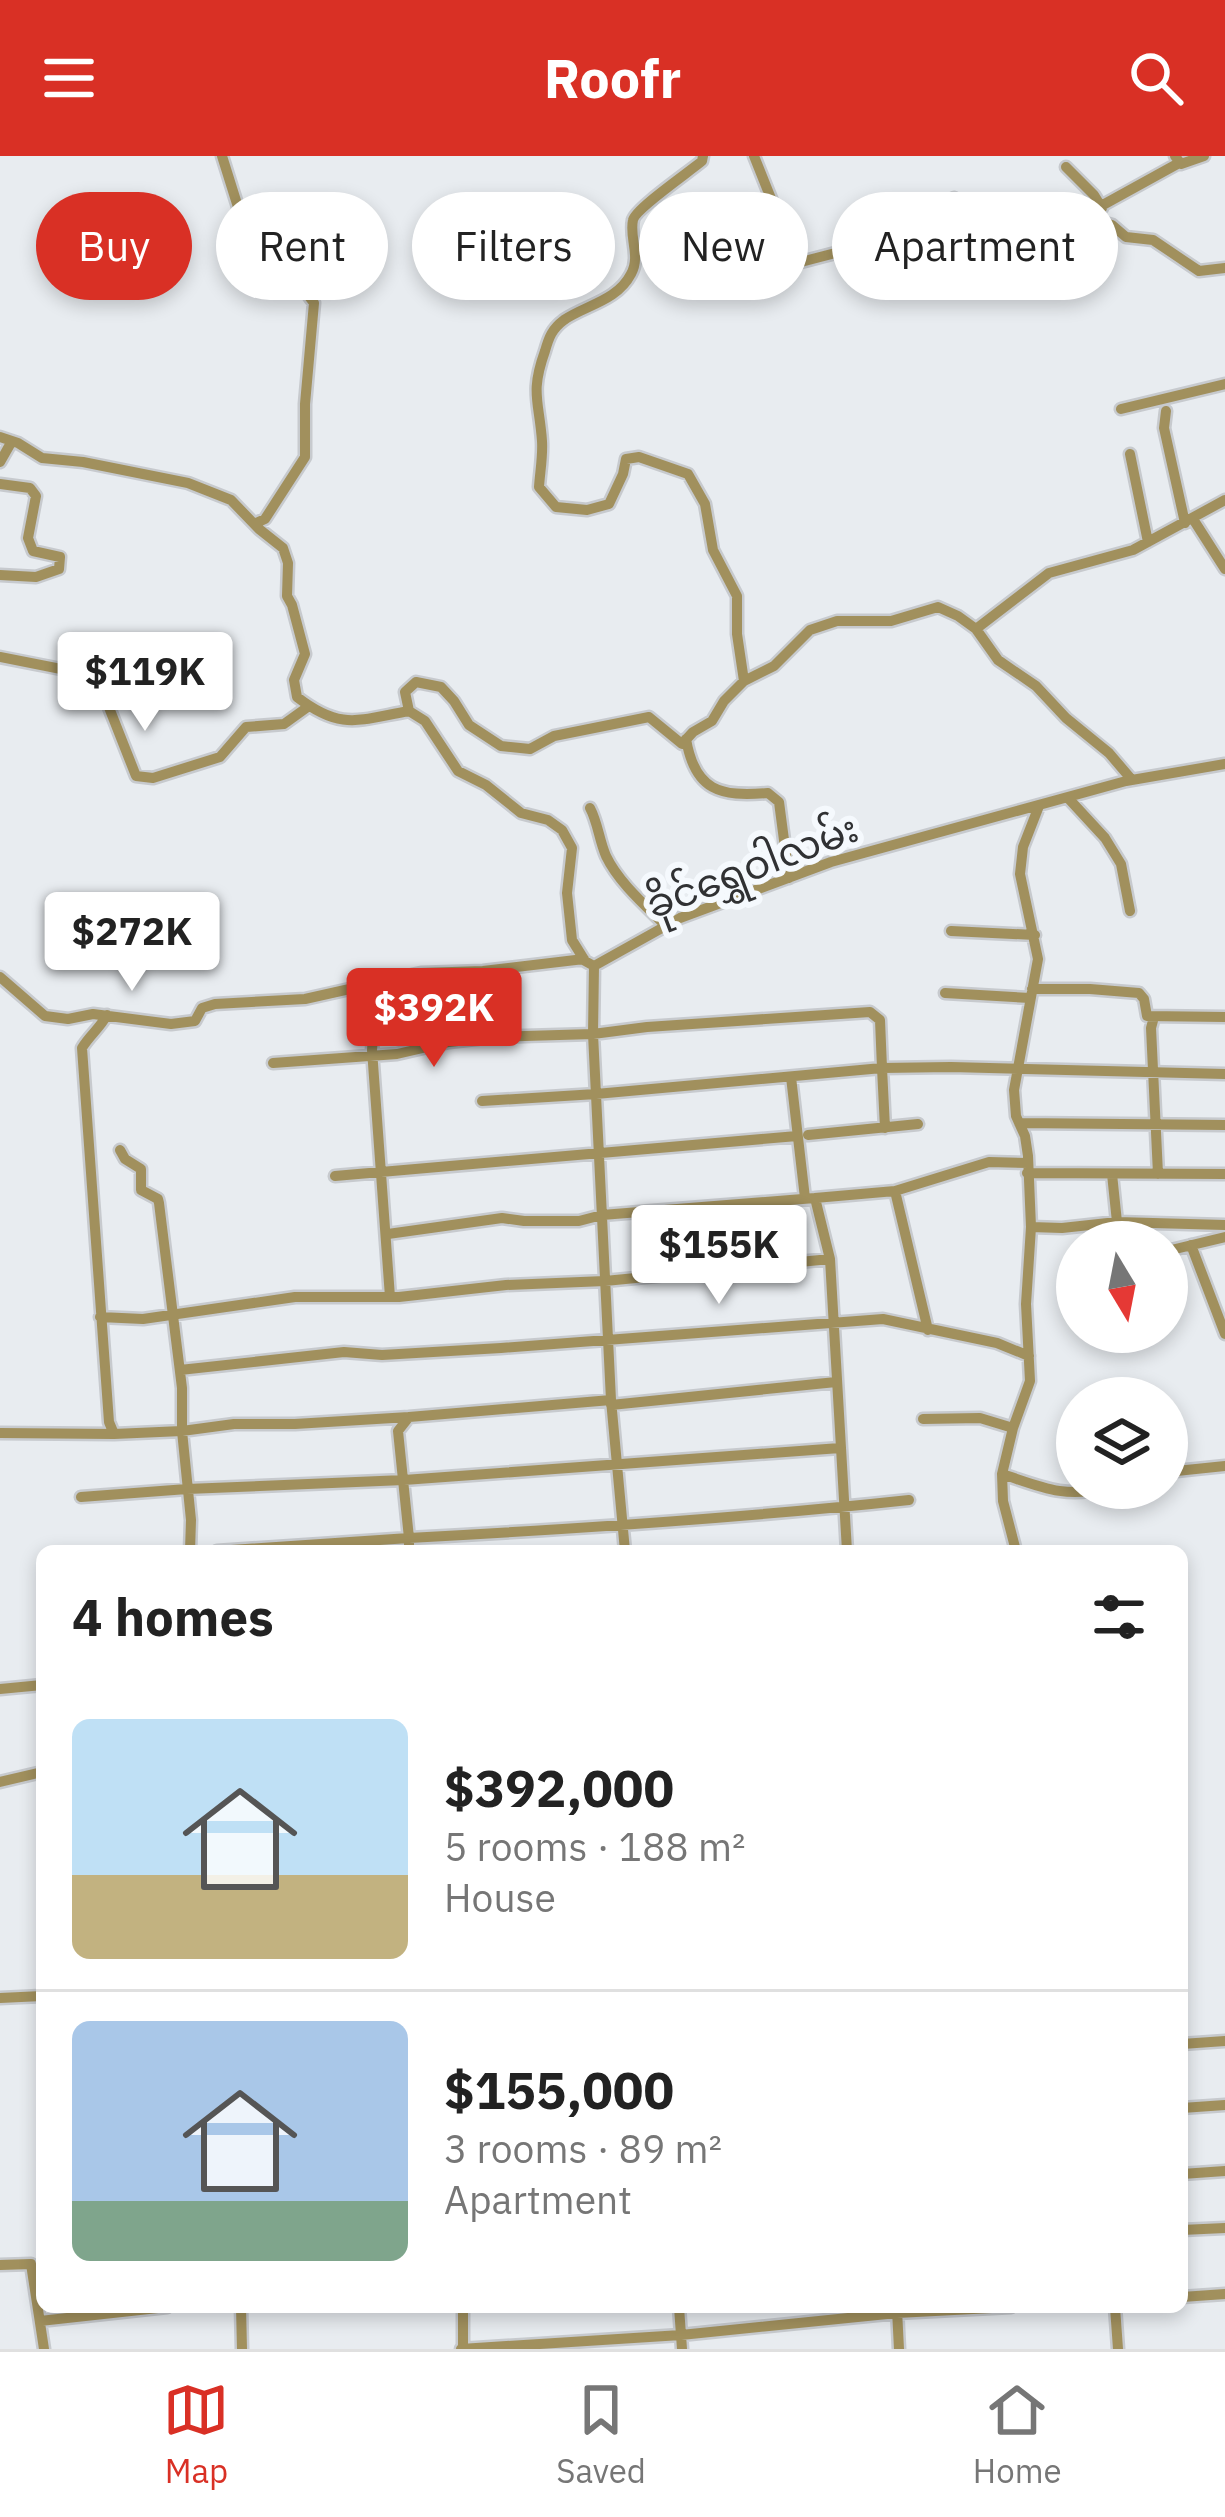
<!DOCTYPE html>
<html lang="en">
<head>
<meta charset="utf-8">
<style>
	:root { --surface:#fff; --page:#f2f2f2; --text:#222; --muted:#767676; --line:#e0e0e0; --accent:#d93025 }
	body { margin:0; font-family:"IBM Plex Sans","Noto Sans Myanmar",sans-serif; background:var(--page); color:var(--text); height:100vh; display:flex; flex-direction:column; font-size:45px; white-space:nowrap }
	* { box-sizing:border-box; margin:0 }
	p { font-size:39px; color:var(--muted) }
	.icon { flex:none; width:66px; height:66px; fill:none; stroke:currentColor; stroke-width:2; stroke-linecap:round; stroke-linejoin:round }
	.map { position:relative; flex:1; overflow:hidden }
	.details { position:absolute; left:36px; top:1389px; width:1152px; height:768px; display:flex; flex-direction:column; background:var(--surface); border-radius:18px; box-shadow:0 6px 18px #0003 }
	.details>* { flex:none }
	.top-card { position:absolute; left:36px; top:36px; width:1155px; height:108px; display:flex; gap:24px }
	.needle { width:78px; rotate:170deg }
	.controls { position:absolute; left:1056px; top:1065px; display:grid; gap:24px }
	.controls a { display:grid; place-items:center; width:132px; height:132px; border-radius:50%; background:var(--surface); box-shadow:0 6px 18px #0003; font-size:60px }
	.price { position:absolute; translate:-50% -102px; padding:0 27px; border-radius:12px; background:#fff; color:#222; font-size:39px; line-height:78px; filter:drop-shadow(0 3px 6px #0008) }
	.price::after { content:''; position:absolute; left:50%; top:72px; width:36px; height:27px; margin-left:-18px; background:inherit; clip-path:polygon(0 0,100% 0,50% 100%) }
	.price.selected { background:var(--accent); color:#fff }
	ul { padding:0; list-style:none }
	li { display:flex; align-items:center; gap:36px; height:300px; padding:0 36px }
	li+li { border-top:3px solid var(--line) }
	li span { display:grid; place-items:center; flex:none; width:336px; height:240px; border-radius:18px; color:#555 }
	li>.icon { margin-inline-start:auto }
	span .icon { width:144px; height:144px; fill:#fffc; stroke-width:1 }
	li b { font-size:51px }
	h2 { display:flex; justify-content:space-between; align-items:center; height:144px; padding:0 36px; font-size:51px }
	.tag { padding:0 42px; border-radius:54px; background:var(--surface); box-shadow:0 6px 18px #0003; font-size:42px; line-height:108px }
	.tag.selected { background:var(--accent); color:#fff }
	header { display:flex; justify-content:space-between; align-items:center; height:156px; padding:0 36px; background:var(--accent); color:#fff; font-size:54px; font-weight:700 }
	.tabs { display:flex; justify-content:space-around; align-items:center; height:168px; border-top:3px solid var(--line); background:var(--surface); font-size:33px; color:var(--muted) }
	.tabs a { display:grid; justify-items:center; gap:6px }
	.tabs .selected { color:var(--accent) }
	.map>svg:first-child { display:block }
</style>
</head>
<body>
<header><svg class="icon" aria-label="menu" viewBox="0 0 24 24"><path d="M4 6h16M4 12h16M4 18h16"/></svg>Roofr<svg class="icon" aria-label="search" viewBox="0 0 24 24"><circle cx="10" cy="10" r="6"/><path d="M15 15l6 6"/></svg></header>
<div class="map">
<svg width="1225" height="2193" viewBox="0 0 1225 2193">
	<rect width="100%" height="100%" fill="#e8ecf0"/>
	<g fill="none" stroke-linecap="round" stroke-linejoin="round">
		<!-- minor casing -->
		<g stroke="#c7cace" stroke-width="15">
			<path id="minor" d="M222,0L243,67L290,115L314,147L305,248V301L265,363L254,368
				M703,0L702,5C689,16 635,53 633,64C629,82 641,100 631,118C617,145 586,149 564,164C552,173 549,181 545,195C530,237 539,244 542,285C543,300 540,316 539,331L556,351L587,354L609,348L623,318L626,303L639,301L688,318L705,348L713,394L737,440V478L744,525
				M754,0L792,95L801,106L866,89L891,100L917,103L937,96
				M1175,0L1181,8L1204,0
				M1066,11L1094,39L1102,52
				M954,42L937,55L917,64L935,96L939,97L984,84L1010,69L1105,67L1112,69L1126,81L1153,84L1199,115L1225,112
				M1101,50L1179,7
				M1121,253L1225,228
				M1166,255L1164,272L1185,367
				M0,281L18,287L42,302L83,306L188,327L231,344L259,373L283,392L288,407L287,440L292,449L305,498L294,524L297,541C341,575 358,564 409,555L425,565L458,615L486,629L521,657L548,664L562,674L572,692L567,737L572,784L585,805L594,810
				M1130,298L1148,386
				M0,306L12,285
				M0,328L30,332L36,340L28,382L33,395L60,401L59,413L36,421L0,419
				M1193,363L1225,413
				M976,473L1049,417L1133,394L1225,344
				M0,501L61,513L108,549L136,620L153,622L220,601L246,571L284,568L309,550
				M409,555L405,536L416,526L441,531L454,545L469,569L501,590L530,593L554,580L649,561L682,588L693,576L712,565L724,545L744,525L774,510L810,474L837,465H891L938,451L958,460L976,473L998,504L1036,530L1066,562L1109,597L1132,624
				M686,583C695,635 720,641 768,637L779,646L789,722
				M1069,643L1105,682L1121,708L1130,755
				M590,652C598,667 599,684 606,700C619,727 646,750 666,770
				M951,775L1035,779
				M0,821L45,860L68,863L93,858L171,868L195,865L202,852L215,848L305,843L421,817L483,815L584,803
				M1032,833H1090L1139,837L1144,843L1147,860L1225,861
				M945,837L1030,842
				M383,858L374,868L372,894L390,1141
				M107,859C100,872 89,880 82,892L109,1266L114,1278
				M1154,861L1151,872L1158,1018
				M273,907L397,898L449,886L493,881L593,878L647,871L870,856L880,864L882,912L951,911L1225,918
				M791,921L805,1042
				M482,945L596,938L882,912L885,972
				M1019,967L1225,969
				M808,979L918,968
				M120,994L125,1003L141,1013V1034L158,1043L159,1047L182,1232V1275L191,1364L190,1395
				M1027,1017L1225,1018
				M1112,1018L1117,1066L1122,1086
				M335,1020L797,980
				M895,1035L928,1174
				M815,1042L895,1035L989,1006L1028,1007
				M1031,1071L1062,1072L1117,1066L1225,1069
				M388,1078L502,1062L524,1065H579L602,1059L815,1042L830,1103L847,1395
				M1191,1089L1225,1178
				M1167,1095L1225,1081
				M100,1161L143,1163L295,1141H399L506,1129L605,1125L830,1103
				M180,1214L344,1196L382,1199L501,1192L883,1163L997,1187L1029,1200
				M611,1249L836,1226
				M923,1263L980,1262L1013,1272
				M0,1277L114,1278L182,1275L234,1268H295L409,1261L611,1244
				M1167,1316L1225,1310
				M1002,1318C1039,1330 1065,1343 1104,1332
				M81,1341L187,1333L404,1324L840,1292
				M217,1395L409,1382L398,1275L409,1261
				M409,1395V1382C576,1373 743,1362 909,1344
				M625,1395L611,1244L593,878L594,810L680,762L831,706L1126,625L1225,608
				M1016,1395L1003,1345L1002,1318L1013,1272L1030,1225L1026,1148L1031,1071L1028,1000L1025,980L1016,960L1014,934L1038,803L1020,718L1023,691L1039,650
				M0,1533L42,1529
				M0,1626L42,1616
				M0,1842L42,1840
				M1182,1888L1225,1885
				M1182,1952L1225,1949
				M1182,2018L1225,2015
				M1182,2074L1225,2072
				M0,2109L31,2108L44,2193
				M1182,2141L1225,2138
				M241,2151L242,2193
				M463,2151V2193
				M679,2151L682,2193
				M1115,2151L1118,2193
				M897,2154L899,2193
				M40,2165L167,2151
				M461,2193L681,2179L897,2157L1011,2151"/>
		</g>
		<!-- minor -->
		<use href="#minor" stroke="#a1905d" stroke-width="10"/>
	</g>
	<g text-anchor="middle" stroke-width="12" stroke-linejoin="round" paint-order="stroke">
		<!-- street labels -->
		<g font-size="39" fill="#303133" stroke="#f5f9fd">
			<text transform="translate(752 710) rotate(-21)" y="14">ခိုင်ရွှေဝါလမ်း</text>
		</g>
	</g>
</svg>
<div class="controls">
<a><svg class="needle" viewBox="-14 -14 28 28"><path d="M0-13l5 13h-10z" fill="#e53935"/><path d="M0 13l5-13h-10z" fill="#767676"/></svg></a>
<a><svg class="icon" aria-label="layers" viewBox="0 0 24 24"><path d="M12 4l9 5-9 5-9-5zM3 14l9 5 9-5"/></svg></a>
</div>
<b class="price" style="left:145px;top:578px">$119K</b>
<b class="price" style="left:132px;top:838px">$272K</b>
<b class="price selected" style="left:434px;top:914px">$392K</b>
<b class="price" style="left:719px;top:1151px">$155K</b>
<div class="top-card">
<a class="tag selected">Buy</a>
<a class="tag">Rent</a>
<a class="tag">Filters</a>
<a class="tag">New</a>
<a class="tag">Apartment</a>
</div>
<section class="details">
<h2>4 homes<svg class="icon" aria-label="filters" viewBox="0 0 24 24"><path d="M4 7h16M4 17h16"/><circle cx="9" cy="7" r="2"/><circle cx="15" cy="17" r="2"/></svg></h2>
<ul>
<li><span style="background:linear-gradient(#bfe0f5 65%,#c2b280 0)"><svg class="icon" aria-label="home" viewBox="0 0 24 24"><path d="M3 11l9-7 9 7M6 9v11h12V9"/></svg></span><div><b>$392,000</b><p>5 rooms · 188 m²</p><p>House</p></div></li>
<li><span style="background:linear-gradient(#a9c7e8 75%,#7fa58c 0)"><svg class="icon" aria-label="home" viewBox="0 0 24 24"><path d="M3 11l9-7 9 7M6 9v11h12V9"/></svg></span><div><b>$155,000</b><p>3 rooms · 89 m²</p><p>Apartment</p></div></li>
</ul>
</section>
</div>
<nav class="tabs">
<a class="selected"><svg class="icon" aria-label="map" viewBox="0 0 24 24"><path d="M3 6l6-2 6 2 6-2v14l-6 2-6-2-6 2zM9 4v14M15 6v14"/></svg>Map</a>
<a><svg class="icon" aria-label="saved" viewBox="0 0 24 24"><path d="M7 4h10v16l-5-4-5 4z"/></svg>Saved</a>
<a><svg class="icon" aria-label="home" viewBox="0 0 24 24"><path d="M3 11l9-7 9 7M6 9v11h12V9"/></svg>Home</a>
</nav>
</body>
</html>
